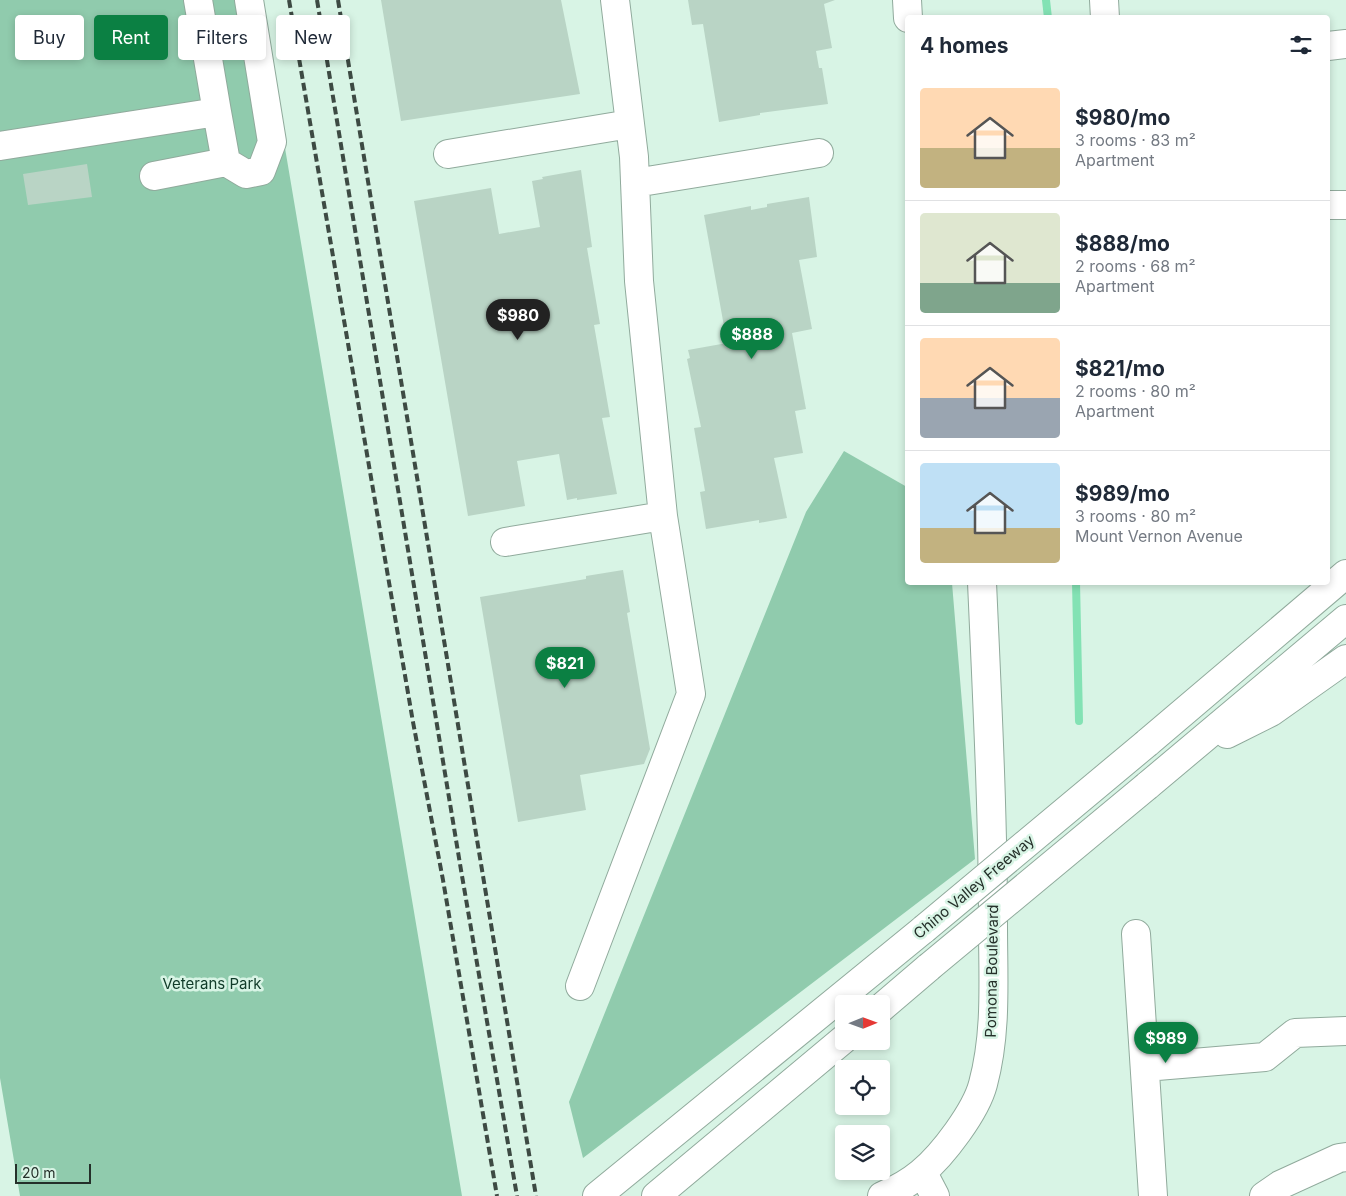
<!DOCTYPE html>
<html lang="en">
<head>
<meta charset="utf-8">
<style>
	:root { --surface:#fff; --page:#f2f2f3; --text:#1f2937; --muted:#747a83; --line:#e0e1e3; --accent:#0b8043 }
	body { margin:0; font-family:Inter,sans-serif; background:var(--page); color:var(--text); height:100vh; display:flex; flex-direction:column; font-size:19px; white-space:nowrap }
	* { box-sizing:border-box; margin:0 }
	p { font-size:16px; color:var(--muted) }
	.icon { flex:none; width:28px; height:28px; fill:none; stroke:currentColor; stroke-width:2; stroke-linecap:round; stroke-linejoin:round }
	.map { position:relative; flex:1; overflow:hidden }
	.panel { position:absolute; left:905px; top:15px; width:425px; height:570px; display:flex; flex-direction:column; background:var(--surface); border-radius:5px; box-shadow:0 2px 8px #0003 }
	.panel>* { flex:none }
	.guide { position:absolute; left:15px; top:15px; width:475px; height:45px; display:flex; gap:10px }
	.needle { width:32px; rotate:89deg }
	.controls { position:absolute; left:835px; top:995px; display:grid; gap:10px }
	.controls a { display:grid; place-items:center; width:55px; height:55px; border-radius:5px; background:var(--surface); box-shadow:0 2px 8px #0003; font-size:25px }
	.scale { position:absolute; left:15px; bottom:12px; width:76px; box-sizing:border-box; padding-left:5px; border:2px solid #25302a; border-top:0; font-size:14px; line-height:18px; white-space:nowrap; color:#25302a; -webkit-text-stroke:4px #d8f4e5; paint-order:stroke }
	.price { position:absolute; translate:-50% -42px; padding:0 11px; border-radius:18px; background:var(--accent); color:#fff; font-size:16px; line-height:32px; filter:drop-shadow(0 1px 2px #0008) }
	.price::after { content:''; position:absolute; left:50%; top:30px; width:15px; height:11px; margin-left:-8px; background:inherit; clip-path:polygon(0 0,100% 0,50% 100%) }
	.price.on { background:#222; color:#fff }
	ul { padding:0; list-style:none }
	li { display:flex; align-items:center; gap:15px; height:125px; padding:0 15px }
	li+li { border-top:1px solid var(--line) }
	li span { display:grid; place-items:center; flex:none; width:140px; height:100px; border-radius:5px; color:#555 }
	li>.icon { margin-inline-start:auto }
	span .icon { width:60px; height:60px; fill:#fffc; stroke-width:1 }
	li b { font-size:21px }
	h2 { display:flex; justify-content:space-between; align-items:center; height:60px; padding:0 15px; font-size:21px }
	.pill { padding:0 18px; border-radius:5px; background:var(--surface); box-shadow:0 2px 8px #0003; font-size:18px; line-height:45px }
	.pill.on { background:var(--accent); color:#fff }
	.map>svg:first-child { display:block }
</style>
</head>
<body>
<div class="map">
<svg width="1346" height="1196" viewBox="0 0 1346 1196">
	<rect width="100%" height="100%" fill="#d8f4e5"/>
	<!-- green -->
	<path fill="#90cbad" d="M0,0H260L462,1196H20L0,1078Z
		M844,451L907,487L908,582L952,583L975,859L583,1158L569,1102L806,512Z"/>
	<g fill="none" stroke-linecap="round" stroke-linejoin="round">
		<!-- stream -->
		<path stroke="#83e2b4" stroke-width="8" d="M1046,0L1048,18
			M1076,582L1079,721"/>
	</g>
	<!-- building -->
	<path fill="#b9d4c5" d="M381,0H561L580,94L401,121Z
		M688,0H835L824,4L832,48L816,51L819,68H822L828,104L760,113V115L719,122L703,24L692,25Z
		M87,164L92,197L28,205L23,174Z
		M581,170L592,247L587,248L600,324L594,325L610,417L602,418L617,494L577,500V498L567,500L559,454L517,461L525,506L468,516L414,201L491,188L499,234L540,227L532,181L543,179L542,177Z
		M809,197L817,257L799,260L812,329L792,333L806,409L795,411L803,453L774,458L787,518L759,523V520L706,529L700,492L705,491L694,428L701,427L687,359L690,358L688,350L727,343L704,215L751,206V210L767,207V204Z
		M623,570L630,612L627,613L650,749L644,764L580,775L586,810L518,822L480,597L586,579V576Z"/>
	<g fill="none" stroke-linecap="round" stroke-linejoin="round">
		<!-- minor casing -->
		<g stroke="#90aa9c" stroke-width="30">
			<path id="minor" d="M907,0L908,18
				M1104,0L1105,18
				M1328,46L1346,44
				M217,112L226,162
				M0,146L217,112L198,0
				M448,154L630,124
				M154,176L226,162L246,174L261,171L272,142L249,0
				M635,183L819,153
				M1328,205H1346
				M505,542L663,516
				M1136,934L1153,1196
				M580,986L691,694L663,516L639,281L634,157L615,0
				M1145,1067L1265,1057L1295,1033L1346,1031
				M923,1173L935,1196
				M882,1196C896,1190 909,1183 921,1173C943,1155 976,1111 983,1084C997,1032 993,979 993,926C993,811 987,697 982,582
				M1264,1196L1280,1185L1339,1158L1346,1157"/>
		</g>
		<!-- highway casing -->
		<g stroke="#90aa9c" stroke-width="30">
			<path id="highway" d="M1227,734L1271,712L1346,659
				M1147,743L1346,574
				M1147,786L1346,619
				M881,1008L929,967
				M597,1196L924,929
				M656,1196L844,1039"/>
		</g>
		<!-- minor -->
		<use href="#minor" stroke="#fff" stroke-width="28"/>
		<!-- highway -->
		<use href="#highway" stroke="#fff" stroke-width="28"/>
		<!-- rail -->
		<path stroke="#3d4a43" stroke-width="4" stroke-dasharray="8 4" stroke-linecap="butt" d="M289,0L413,722L443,880L497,1196
			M317,0L461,870L517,1196
			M338,0L536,1196"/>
		<!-- highway-bridge casing -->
		<g stroke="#90aa9c" stroke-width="30" stroke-linecap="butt">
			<path id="highway-bridge" d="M924,929L1147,743
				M929,967L1147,786"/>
		</g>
		<!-- highway-bridge -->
		<use href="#highway-bridge" stroke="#fff" stroke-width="28"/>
	</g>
	<g text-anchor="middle" stroke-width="5" stroke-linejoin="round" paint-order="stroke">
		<!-- street labels -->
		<g font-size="15" fill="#25302a" stroke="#d8f4e5">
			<text transform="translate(974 887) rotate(-40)" y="5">Chino Valley Freeway</text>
			<text transform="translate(992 971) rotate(-89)" y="5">Pomona Boulevard</text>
		</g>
		<!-- park labels -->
		<g font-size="15" fill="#113b29" stroke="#d8f4e5">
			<text x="212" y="989">Veterans Park</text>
		</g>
	</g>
</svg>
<div class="controls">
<a><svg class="needle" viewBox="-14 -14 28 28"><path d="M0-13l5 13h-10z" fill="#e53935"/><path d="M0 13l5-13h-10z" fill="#747a83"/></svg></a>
<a><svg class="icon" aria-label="locate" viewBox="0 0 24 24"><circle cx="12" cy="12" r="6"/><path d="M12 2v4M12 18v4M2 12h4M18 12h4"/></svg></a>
<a><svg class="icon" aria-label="layers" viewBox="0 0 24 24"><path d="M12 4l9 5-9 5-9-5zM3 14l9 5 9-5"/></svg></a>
</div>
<div class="scale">20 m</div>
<b class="price on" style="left:518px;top:341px">$980</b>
<b class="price" style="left:752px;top:360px">$888</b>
<b class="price" style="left:565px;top:689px">$821</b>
<b class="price" style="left:1166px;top:1064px">$989</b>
<div class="guide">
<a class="pill">Buy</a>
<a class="pill on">Rent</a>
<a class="pill">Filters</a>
<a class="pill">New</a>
</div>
<section class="panel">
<h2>4 homes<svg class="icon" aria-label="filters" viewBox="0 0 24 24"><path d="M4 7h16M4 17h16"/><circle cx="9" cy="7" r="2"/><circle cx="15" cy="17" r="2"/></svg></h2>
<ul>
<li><span style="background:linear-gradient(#ffd9b3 60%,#c2b280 0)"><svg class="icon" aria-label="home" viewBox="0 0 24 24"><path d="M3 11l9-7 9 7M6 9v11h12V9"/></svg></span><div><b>$980/mo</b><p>3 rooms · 83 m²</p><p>Apartment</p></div></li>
<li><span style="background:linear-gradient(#dfe7d0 70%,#7fa58c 0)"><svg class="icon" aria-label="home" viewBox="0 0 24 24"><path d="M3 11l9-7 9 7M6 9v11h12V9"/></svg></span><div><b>$888/mo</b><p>2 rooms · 68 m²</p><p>Apartment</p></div></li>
<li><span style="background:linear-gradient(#ffd9b3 60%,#9aa5b1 0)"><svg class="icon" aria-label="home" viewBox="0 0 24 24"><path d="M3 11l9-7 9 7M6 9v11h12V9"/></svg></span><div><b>$821/mo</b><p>2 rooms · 80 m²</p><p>Apartment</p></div></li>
<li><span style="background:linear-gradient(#bfe0f5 65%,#c2b280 0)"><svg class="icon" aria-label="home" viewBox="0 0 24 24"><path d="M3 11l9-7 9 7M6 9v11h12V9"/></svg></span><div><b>$989/mo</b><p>3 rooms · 80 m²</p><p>Mount Vernon Avenue</p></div></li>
</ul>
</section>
</div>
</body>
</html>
